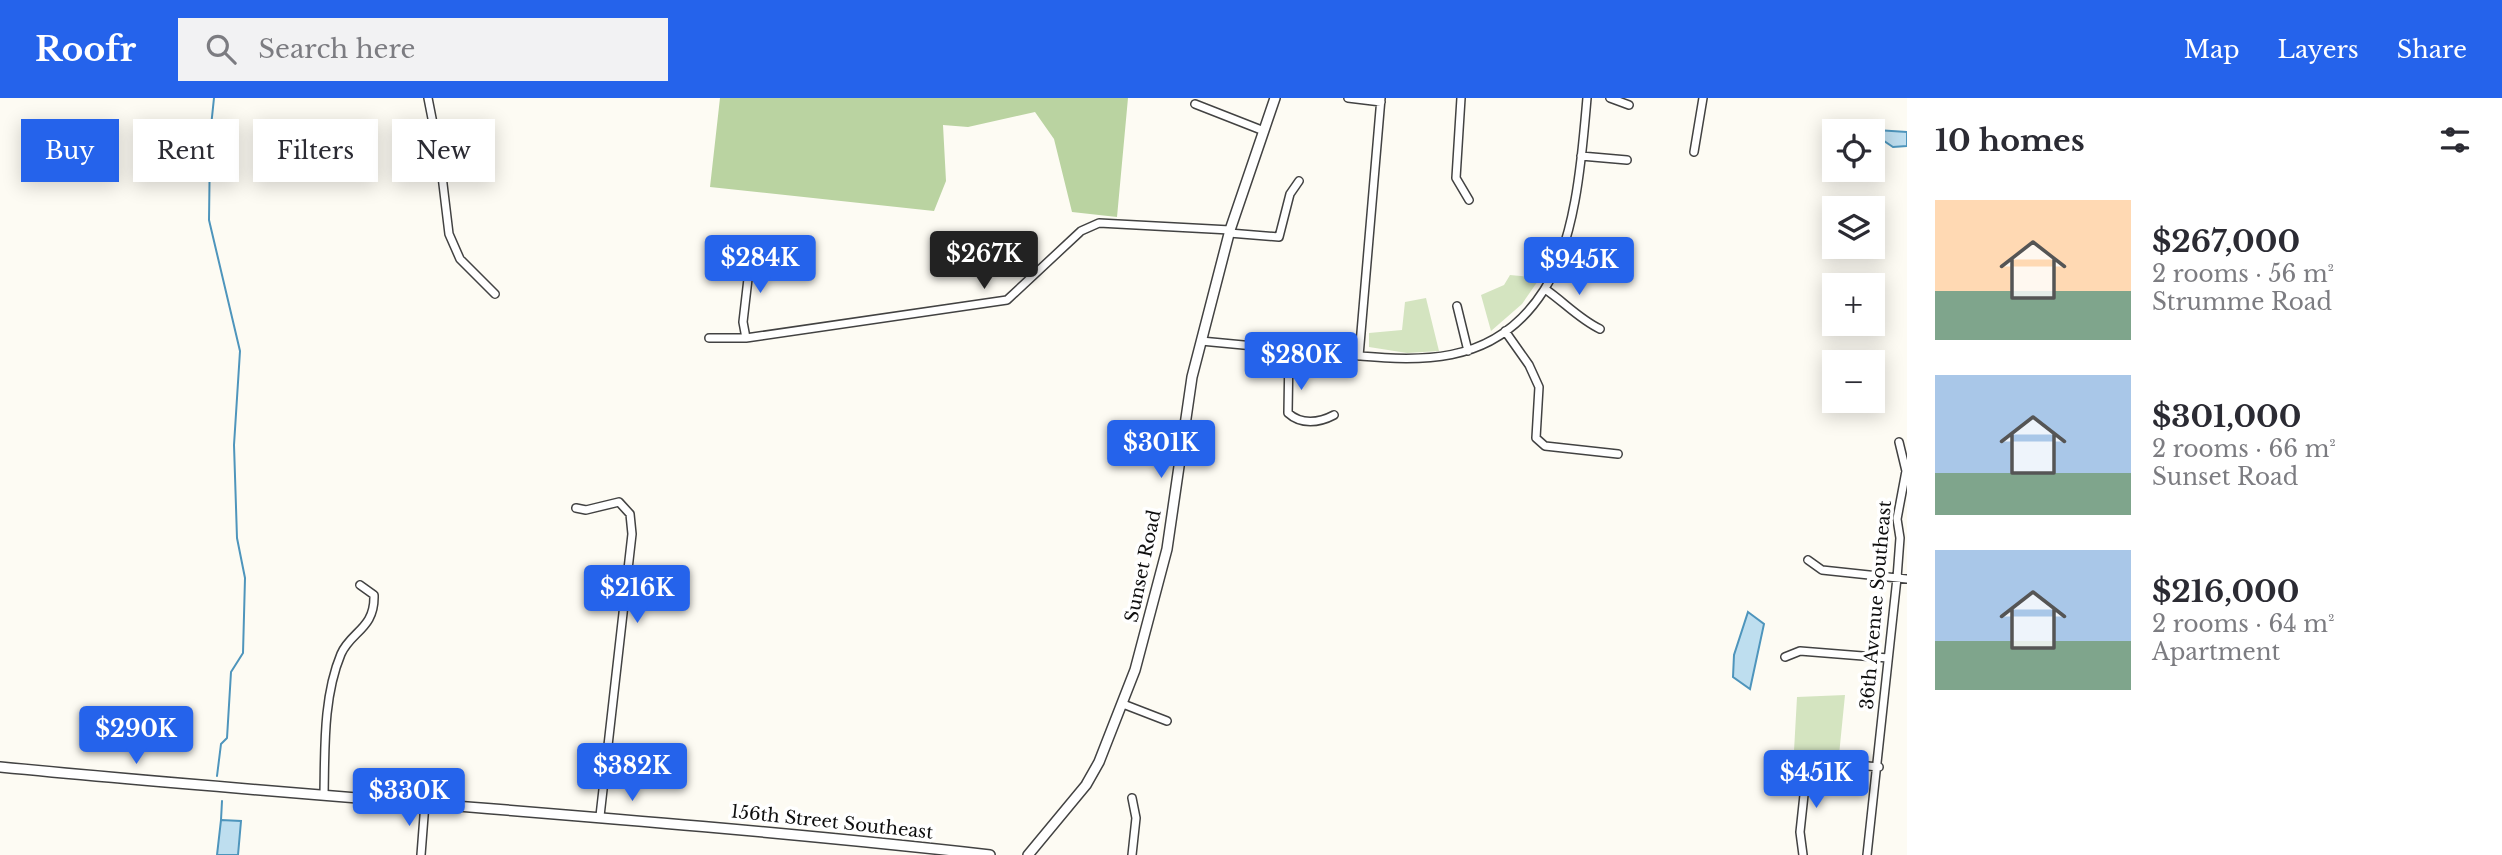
<!DOCTYPE html>
<html lang="en">
<head>
<meta charset="utf-8">
<style>
	:root { --surface:#fff; --page:#f2f2f3; --text:#2b2b33; --muted:#7c7c81; --accent:#2563eb }
	body { margin:0; font-family:"Libre Baskerville",serif; background:var(--page); color:var(--text); height:100vh; display:flex; flex-direction:column; font-size:26px; white-space:nowrap }
	* { box-sizing:border-box; margin:0 }
	p { font-size:23px; color:var(--muted) }
	.icon { flex:none; width:38px; height:38px; fill:none; stroke:currentColor; stroke-width:2; stroke-linecap:round; stroke-linejoin:round }
	.map { position:relative; flex:1; overflow:hidden }
	.side { display:flex; flex-direction:column; background:var(--surface); width:595px }
	.side>* { flex:none }
	.banner { position:absolute; left:21px; top:21px; width:665px; height:63px; display:flex; gap:14px }
	.controls { position:absolute; left:1822px; top:21px; display:grid; gap:14px }
	.controls a { display:grid; place-items:center; width:63px; height:63px; border-radius:0px; background:var(--surface); box-shadow:0 4px 18px #0003; font-size:35px }
	.price { position:absolute; translate:-50% -60px; padding:0 16px; border-radius:7px; background:var(--accent); color:#fff; font-size:23px; line-height:46px; filter:drop-shadow(0 2px 4px #0008) }
	.price::after { content:''; position:absolute; left:50%; top:42px; width:21px; height:16px; margin-left:-10px; background:inherit; clip-path:polygon(0 0,100% 0,50% 100%) }
	.price.current { background:#222; color:#fff }
	ul { padding:0; list-style:none }
	li { display:flex; align-items:center; gap:21px; height:175px; padding:0 28px }
	li span { display:grid; place-items:center; flex:none; width:196px; height:140px; border-radius:0px; color:#555 }
	li>.icon { margin-inline-start:auto }
	span .icon { width:84px; height:84px; fill:#fffc; stroke-width:1 }
	li b { font-size:30px }
	h2 { display:flex; justify-content:space-between; align-items:center; height:84px; padding:0 28px; font-size:30px }
	.chip { padding:0 24px; border-radius:0px; background:var(--surface); box-shadow:0 4px 18px #0003; font-size:24px; line-height:63px }
	.chip.current { background:var(--accent); color:#fff }
	header { display:flex; align-items:center; gap:42px; box-sizing:border-box; height:98px; padding:0 35px; background:var(--accent); color:#fff }
	header strong { font-size:33px }
	nav { display:flex; gap:38px; margin-inline-start:auto; font-size:24px }
	.search { width:490px; height:63px; background:var(--page); display:flex; align-items:center; gap:18px; box-sizing:border-box; padding:0 24px; border-radius:0px; color:var(--muted); font-size:26px }
	main { display:flex; flex:1; min-height:0 }
	.map>svg:first-child { display:block }
</style>
</head>
<body>
<header>
<strong>Roofr</strong>
<div class="search"><svg class="icon" aria-label="search" viewBox="0 0 24 24"><circle cx="10" cy="10" r="6"/><path d="M15 15l6 6"/></svg>Search here</div>
<nav><a>Map</a><a>Layers</a><a>Share</a></nav>
</header>
<main>
<div class="map">
<svg width="1907" height="757" viewBox="0 0 1907 757">
	<rect width="100%" height="100%" fill="#fdfbf3"/>
	<!-- green -->
	<path fill="#d4e4c0" d="M1510,177L1540,180L1522,206L1491,233L1481,197L1504,187Z
		M1426,200L1439,253L1407,255L1369,249V235L1402,232L1405,204Z
		M1845,597L1839,657L1811,654L1801,658L1794,653L1797,599Z"/>
	<!-- forest -->
	<path fill="#bad3a1" d="M720,0H1128L1117,119L1072,114L1054,41L1035,14L968,29L943,27L946,83L934,113L710,89Z"/>
	<!-- water -->
	<path fill="#bedeef" stroke="#4e95bc" stroke-width="2" d="M1861,31L1907,34V48L1893,49L1881,41L1873,46L1872,33H1838Z
		M1748,514L1764,526L1750,591L1733,579L1734,557Z
		M221,722L241,723L238,757H217Z"/>
	<g fill="none" stroke-linecap="round" stroke-linejoin="round">
		<!-- stream -->
		<path stroke="#4e95bc" stroke-width="2" d="M210,38L214,0
			M210,46L209,122L240,253L234,347L237,440L245,480L243,555L231,574L227,640L221,646L217,678
			M221,722L222,703"/>
		<!-- minor casing -->
		<g stroke="#424242" stroke-width="10">
			<path id="minor" d="M428,0L440,61L449,136L460,161L495,196
				M1348,0L1381,4
				M1461,0L1456,80L1469,102
				M1610,0L1629,7
				M1195,6L1264,33
				M1694,54L1703,0
				M1581,58L1627,62
				M1229,135L1279,139L1290,96L1299,83
				M1545,191C1564,204 1579,221 1600,231
				M1457,208L1468,253
				M1505,233L1529,267L1539,289L1536,340L1545,348L1618,356
				M709,240H746L1007,202L1081,133L1099,125L1230,132
				M746,240L743,224L751,155
				M1201,243C1243,247 1286,251 1328,255C1411,263 1492,274 1544,192C1576,142 1582,58 1587,0
				M1289,252L1288,315C1301,327 1319,325 1334,317
				M1359,258L1381,0
				M576,410L586,412L619,404L630,416L632,436L600,718
				M1808,462L1822,472L1907,481
				M1785,559L1800,553L1888,560
				M1123,606L1167,623
				M324,696C325,651 323,599 341,556C351,533 375,531 374,497L360,487
				M1132,700L1136,720L1132,757
				M421,757L425,705
				M1803,757L1800,734L1807,669L1811,663L1879,669
				M1867,757L1897,480L1900,440L1897,421L1906,373L1899,344"/>
		</g>
		<!-- tertiary casing -->
		<g stroke="#424242" stroke-width="12">
			<path id="tertiary" d="M0,669C330,701 661,720 990,757
				M1028,757L1086,687L1099,664L1135,572L1167,451L1192,279L1230,132L1275,0"/>
		</g>
		<!-- minor -->
		<use href="#minor" stroke="#fff" stroke-width="7"/>
		<!-- tertiary -->
		<use href="#tertiary" stroke="#fff" stroke-width="9"/>
	</g>
	<g text-anchor="middle" stroke-width="7" stroke-linejoin="round" paint-order="stroke">
		<!-- street labels -->
		<g font-size="18" fill="#0f0f0f" stroke="#fff">
			<text transform="translate(1143 468) rotate(-78)" y="6">Sunset Road</text>
			<text transform="translate(1876 507) rotate(-85)" y="6">36th Avenue Southeast</text>
			<text transform="translate(832 724) rotate(6)" y="6">156th Street Southeast</text>
		</g>
	</g>
</svg>
<div class="controls">
<a><svg class="icon" aria-label="locate" viewBox="0 0 24 24"><circle cx="12" cy="12" r="6"/><path d="M12 2v4M12 18v4M2 12h4M18 12h4"/></svg></a>
<a><svg class="icon" aria-label="layers" viewBox="0 0 24 24"><path d="M12 4l9 5-9 5-9-5zM3 14l9 5 9-5"/></svg></a>
<a>+</a>
<a>−</a>
</div>
<b class="price current" style="left:984px;top:193px">$267K</b>
<b class="price" style="left:760px;top:197px">$284K</b>
<b class="price" style="left:1579px;top:199px">$945K</b>
<b class="price" style="left:1301px;top:294px">$280K</b>
<b class="price" style="left:1161px;top:382px">$301K</b>
<b class="price" style="left:637px;top:527px">$216K</b>
<b class="price" style="left:136px;top:668px">$290K</b>
<b class="price" style="left:632px;top:705px">$382K</b>
<b class="price" style="left:1816px;top:712px">$451K</b>
<b class="price" style="left:409px;top:730px">$330K</b>
<div class="banner">
<a class="chip current">Buy</a>
<a class="chip">Rent</a>
<a class="chip">Filters</a>
<a class="chip">New</a>
</div>
</div>
<section class="side">
<h2>10 homes<svg class="icon" aria-label="filters" viewBox="0 0 24 24"><path d="M4 7h16M4 17h16"/><circle cx="9" cy="7" r="2"/><circle cx="15" cy="17" r="2"/></svg></h2>
<ul>
<li><span style="background:linear-gradient(#ffd9b3 65%,#7fa58c 0)"><svg class="icon" aria-label="home" viewBox="0 0 24 24"><path d="M3 11l9-7 9 7M6 9v11h12V9"/></svg></span><div><b>$267,000</b><p>2 rooms · 56 m²</p><p>Strumme Road</p></div></li>
<li><span style="background:linear-gradient(#a9c7e8 70%,#7fa58c 0)"><svg class="icon" aria-label="home" viewBox="0 0 24 24"><path d="M3 11l9-7 9 7M6 9v11h12V9"/></svg></span><div><b>$301,000</b><p>2 rooms · 66 m²</p><p>Sunset Road</p></div></li>
<li><span style="background:linear-gradient(#a9c7e8 65%,#7fa58c 0)"><svg class="icon" aria-label="home" viewBox="0 0 24 24"><path d="M3 11l9-7 9 7M6 9v11h12V9"/></svg></span><div><b>$216,000</b><p>2 rooms · 64 m²</p><p>Apartment</p></div></li>
</ul>
</section>
</main>
</body>
</html>
